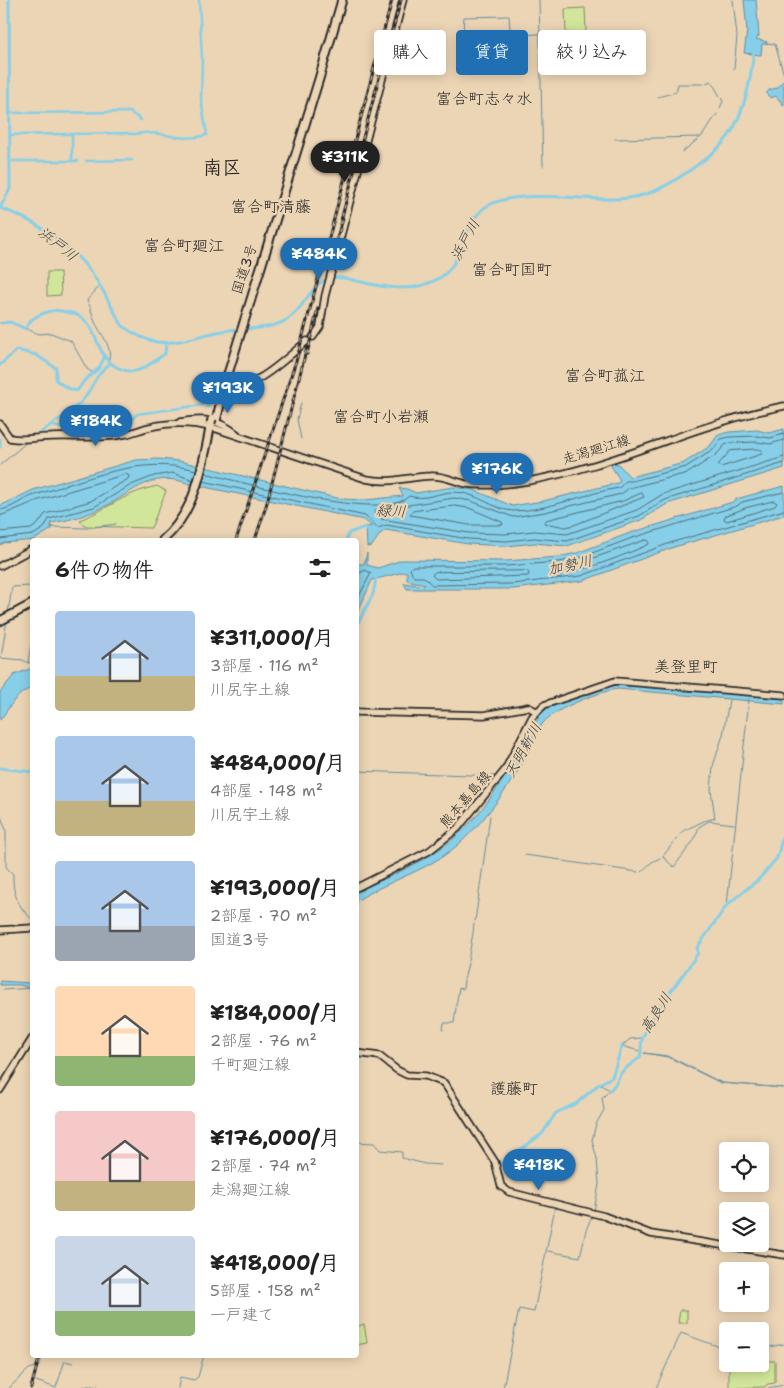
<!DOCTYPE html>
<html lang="ja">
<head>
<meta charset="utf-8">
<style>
	:root { --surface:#fff; --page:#f2f2f2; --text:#222; --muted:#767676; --accent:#1f6fb2 }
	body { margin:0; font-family:"Shantell Sans","Klee One",sans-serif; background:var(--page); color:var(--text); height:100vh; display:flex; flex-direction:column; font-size:19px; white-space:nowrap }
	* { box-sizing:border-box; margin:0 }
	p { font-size:16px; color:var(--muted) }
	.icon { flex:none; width:28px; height:28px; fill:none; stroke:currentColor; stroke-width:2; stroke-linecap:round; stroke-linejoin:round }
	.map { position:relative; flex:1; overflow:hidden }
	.sheet { position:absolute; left:30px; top:538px; width:329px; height:820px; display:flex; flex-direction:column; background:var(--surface); border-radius:5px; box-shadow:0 2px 12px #0003 }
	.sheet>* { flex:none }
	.hud { position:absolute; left:374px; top:30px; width:335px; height:45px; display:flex; gap:10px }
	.fabs { position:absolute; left:719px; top:1142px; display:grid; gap:10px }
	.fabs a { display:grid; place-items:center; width:50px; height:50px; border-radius:5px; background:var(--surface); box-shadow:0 2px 12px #0003; font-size:25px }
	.price { position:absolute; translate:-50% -42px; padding:0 11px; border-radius:18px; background:var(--accent); color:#fff; font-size:16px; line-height:32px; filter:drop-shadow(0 1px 2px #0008) }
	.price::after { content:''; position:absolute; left:50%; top:30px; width:15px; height:11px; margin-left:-8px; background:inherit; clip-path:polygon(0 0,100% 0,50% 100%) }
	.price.on { background:#222; color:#fff }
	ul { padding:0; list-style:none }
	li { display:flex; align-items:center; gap:15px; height:125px; padding:0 25px }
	li span { display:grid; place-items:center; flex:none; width:140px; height:100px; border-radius:5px; color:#555 }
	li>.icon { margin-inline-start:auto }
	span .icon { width:60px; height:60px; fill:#fffc; stroke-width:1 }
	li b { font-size:21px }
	h2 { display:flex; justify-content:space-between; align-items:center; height:60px; padding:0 25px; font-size:21px }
	.pill { padding:0 18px; border-radius:5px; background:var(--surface); box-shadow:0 2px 12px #0003; font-size:18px; line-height:45px }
	.pill.on { background:var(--accent); color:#fff }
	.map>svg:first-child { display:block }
</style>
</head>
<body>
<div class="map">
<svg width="784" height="1388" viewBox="0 0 784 1388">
	<rect width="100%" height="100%" fill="#ecd5b5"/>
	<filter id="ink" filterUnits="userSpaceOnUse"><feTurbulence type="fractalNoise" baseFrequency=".02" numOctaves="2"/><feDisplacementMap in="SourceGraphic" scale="10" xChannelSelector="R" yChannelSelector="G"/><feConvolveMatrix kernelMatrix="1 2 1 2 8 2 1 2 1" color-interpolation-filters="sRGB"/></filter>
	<g filter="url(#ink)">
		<!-- green -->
		<path fill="#d2e69b" stroke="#7e8863" d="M585,8L586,33H566L565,9Z
			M47,272H60L61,295L47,296Z
			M157,486L166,491L151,528L86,526L80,520C110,508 124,493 157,486Z
			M680,1310H687V1323H678Z
			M364,1324L367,1343L356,1345V1327Z
			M760,1361H775V1383L768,1384L764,1387L729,1388V1364H760Z"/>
		<!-- water -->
		<path fill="#87cfe8" stroke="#628d9c" d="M744,0H756L759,36L756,39L767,42L766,44H762L761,55L744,53L747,31Z
			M784,80V106L776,96L771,98L766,94L769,90L777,88Z
			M784,429V468L667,504L641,520L567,546L534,543L507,546L468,544L386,530L380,534L372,546L367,547L366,527L372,526L364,520L190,484C148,468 130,497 95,511C81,517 65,521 51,523L52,529L34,540L4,543L0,545V506L33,490L136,460L159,459L179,461L341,499L365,500L403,496L399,488L407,489L416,493L453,487L474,490L512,506L543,501L618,483L620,480L611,466L613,463L618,464L630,477L684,463L710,446L718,435L729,432L757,430L769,433Z
			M784,486V515L674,547L582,581L513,589H407L404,583L424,586L425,584L407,580V572H404L372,580L356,616V572L359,569L356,567L358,564H364L367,553V565L378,568L402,560L506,561L558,557L577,553L630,533L736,501V499Z
			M32,668V688C16,693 10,707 0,720V692L14,675Z
			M617,683L784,697V704L618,689C600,691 554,709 543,723C535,735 530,751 522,764C506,792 479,828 453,849C424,872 387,881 356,901V892C384,879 413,867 438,850C487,818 513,762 541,713C561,696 592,691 617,683Z
			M0,981L29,983L32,985V989L20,985H0Z
			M644,1053L668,1056L722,1083L784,1088L721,1083L668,1057Z"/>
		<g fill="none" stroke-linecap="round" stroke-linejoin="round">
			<!-- shore -->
			<path stroke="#506d77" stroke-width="1" d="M784,440L770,444L757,442L730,443L725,445L716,455L688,473L629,488L621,494L545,512L513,517L471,501L454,498L376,510L374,513L381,519L469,533L506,534L534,531L567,534L637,510L663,494L784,457
				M757,449L762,450V454L721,467L718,465L730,451Z
				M205,473C241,482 385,523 409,496C425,501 439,492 454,492C476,492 494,510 513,511C548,511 584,493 619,488L626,481H632L686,467L713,450L721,439L729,437L757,436L770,438L784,434
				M203,481L365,516L378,528L386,525L468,539L506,541L534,538L567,541L639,516L665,500L784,463
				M784,492L742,502L737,506L632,538L579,558L559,562L506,566H413L410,569L414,577H424L432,585L512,584L581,576L673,542L784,510
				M642,493L644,497L574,525L566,527L544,523L546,520L623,501Z
				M774,501L777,503L775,506L727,521L724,519L725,516L745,508Z
				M455,506L469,508L502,522L503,525H469L410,515L413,511Z
				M0,510C12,509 23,498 35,495C90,479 138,455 196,470
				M0,516L36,501L126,474L129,476L128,479L91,501L45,514L38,524L31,529L0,532
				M0,539L33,535L44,528L49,519L94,507L131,485L154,476L172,473L194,480
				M646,540L649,541V544C635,551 577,575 566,570L568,567Z
				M527,571L529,573L528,576L436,579L432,575L435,572Z
				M356,575L365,570L371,573L356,602"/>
			<!-- stream -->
			<path stroke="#628d9c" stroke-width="1" d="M539,0L543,166
				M733,0L737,36L734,69
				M463,33L464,17L509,16L510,29L518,32V35L539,34
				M766,43L775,44L784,75
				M706,83L711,81L723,101L720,108
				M658,97L676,92L678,84H704
				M615,139L700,137
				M682,152L702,136L717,114
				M99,287L87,300C91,307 92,315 95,322C101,335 114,347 108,362
				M0,323H3
				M26,329L39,334L51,333L71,341L87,369L93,373
				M301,403L297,419L301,439
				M0,465L27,442
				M50,527L87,528L116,524
				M8,613L12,587L32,586
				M0,658L23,660L28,663L32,662
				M1,658L7,620
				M28,662L32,638
				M356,771L498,776
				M0,814L6,830V867L13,874C12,892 18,908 32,919
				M488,830L490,816
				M525,855L561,860
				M663,856L683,831L704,821L715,818L711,790L713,766L723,735L729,700
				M663,857L674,867L694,840L699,827L709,821L734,824
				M563,861L638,872
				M641,872L652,862L660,858
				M727,905L749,699
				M475,921L488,831
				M473,932L474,924
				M468,961L473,933
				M465,976L468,963
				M464,979L465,977
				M463,989L464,980
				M3,990L32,988
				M456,1006L459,988L462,989
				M443,1030L444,1023H454L456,1008
				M639,1051L622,1046L630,1039L642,1038
				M356,1142L374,1143L380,1150L402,1152V1158L425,1164L441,1165
				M594,1211L599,1184L597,1159L592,1140L596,1124L604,1110L602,1098L610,1090L599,1084
				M548,1251L580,1257L586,1230L592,1216
				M760,1349L784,1344
				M62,1369L65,1361L73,1363
				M36,1381L56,1388
				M56,1387L62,1370
				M9,1388L29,1369L39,1366L43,1355
				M79,1388L98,1384
				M178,1388L180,1377L194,1380L198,1377L204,1355
				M503,1388L519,1309L534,1312L555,1207
				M656,1388L681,1333L728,1350
				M768,1388L784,1385"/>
			<!-- canal -->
			<path stroke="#87cfe8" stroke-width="2.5" d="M10,113L130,112L141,120
				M10,135L126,133C134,136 141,132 149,133C172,134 182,142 207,135L201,99L202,58L199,0
				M72,136V161
				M13,161H78
				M86,161L132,160
				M206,407H208L212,395L216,393
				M50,425L81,433L119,430
				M122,429L137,414L202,405
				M35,437C50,425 69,414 82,401C93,389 94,375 110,364"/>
			<!-- river -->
			<path stroke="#87cfe8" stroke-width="3" d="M0,208C33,219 72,245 93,275C104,290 112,309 122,325C131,333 145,340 157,342C179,345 201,334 223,331C245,327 268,332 288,319C304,309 312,282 330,278C339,276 348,279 357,281C386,288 415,294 441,277C467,259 462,217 491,204C521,190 583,200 617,199C645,198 664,188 686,173C699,164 712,155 723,143C744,120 751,80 754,50
				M0,208L10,189L9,0
				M3,323L10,322L26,329C29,319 35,317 44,313C52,310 56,310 66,312C106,317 87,363 128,371C141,374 154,360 165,354L166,342
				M0,365L17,350L36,355L56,368V380L67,388L77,391L84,381L99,368L104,358
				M0,439V447
				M346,540L349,533L366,527
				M356,627L373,594L377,574
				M0,768L32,772
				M610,1090C616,1085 617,1080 621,1073C627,1066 634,1063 640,1057C642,1051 640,1043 643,1037C656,1007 680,981 698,953L697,948L727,905L759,879L777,858L784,832
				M500,1164L542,1134L556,1113L577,1103L599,1084L612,1077L622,1046"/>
			<!-- major casing -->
			<g stroke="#2b2b2b" stroke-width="9">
				<path id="major" d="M313,337L320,327L325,296L403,0
					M220,388C255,391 281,362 307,341
					M180,422C203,418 219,419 237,434
					M0,424L10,438C25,441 37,437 52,437C74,436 97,439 120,435C131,434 140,429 150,427C170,422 194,423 214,428L366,479C392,484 406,477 431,476C444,475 455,482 467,484C487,487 509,484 528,481C616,466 697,423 784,406
					M0,566L32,549
					M356,712L484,715L528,707L536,711
					M356,888L429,851L458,828L505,770L532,717L544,705L615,681L784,695
					M0,930L32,928
					M356,1053L379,1056L397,1070L407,1075L426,1076L444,1083L495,1162L501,1186L509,1192L604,1216L651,1234L784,1255
					M0,1090L32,1039"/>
			</g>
			<!-- highway casing -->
			<g stroke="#2b2b2b" stroke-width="11">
				<path id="highway" d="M228,376L230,384L236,388
					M216,421L227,377L319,79L342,0
					M163,540C196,511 203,465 211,423
					M0,621L32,604"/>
			</g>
			<!-- major -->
			<use href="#major" stroke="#ecd5b5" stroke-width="5.5"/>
			<!-- highway -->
			<use href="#highway" stroke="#ecd5b5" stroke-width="7"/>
			<!-- rail casing -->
			<g stroke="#2b2b2b" stroke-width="3">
				<path id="rail" d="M390,40L401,0
					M340,224L391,33
					M332,255L343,219
					M307,354L318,308
					M236,540L297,358L392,0
					M255,540L266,506L307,347
					M31,1388L40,1355"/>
			</g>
			<!-- rail -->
			<use href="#rail" stroke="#ecd5b5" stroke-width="1" stroke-dasharray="4" stroke-linecap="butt"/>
			<!-- highway-bridge casing -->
			<g stroke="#2b2b2b" stroke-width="11" stroke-linecap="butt">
				<path id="highway-bridge" d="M211,423L212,419"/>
			</g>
			<!-- highway-bridge -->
			<use href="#highway-bridge" stroke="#ecd5b5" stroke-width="7"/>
		</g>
	</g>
	<g text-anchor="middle" stroke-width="4.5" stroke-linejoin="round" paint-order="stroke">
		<!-- street labels -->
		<g font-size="14" fill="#2b2b2b" stroke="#ecd5b5">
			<text transform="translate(244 269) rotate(-72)" y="5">国道3号</text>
			<text transform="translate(596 449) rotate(-17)" y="5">走潟廻江線</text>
			<text transform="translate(465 799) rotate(-49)" y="5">熊本嘉島線</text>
		</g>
		<!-- water labels -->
		<g font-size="15" font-style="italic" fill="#394447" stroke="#ecd5b5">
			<text transform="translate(465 240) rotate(-61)" y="5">浜戸川</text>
			<text transform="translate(58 244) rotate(39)" y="5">浜戸川</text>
			<text transform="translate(391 511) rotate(3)" y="5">緑川</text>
			<text transform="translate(570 565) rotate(-12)" y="5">加勢川</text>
			<text transform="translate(523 750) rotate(-61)" y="5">天明新川</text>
			<text transform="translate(656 1013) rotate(-57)" y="5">高良川</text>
		</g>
		<!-- quarter labels -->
		<g font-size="16" fill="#2b2b2b" stroke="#ecd5b5">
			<text x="484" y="104">富合町志々水</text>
			<text x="271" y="212">富合町清藤</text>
			<text x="184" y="251">富合町廻江</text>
			<text x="512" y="275">富合町国町</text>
			<text x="605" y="381">富合町菰江</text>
			<text x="381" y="422">富合町小岩瀬</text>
			<text x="686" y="672">美登里町</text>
			<text x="514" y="1094">護藤町</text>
		</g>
		<!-- district labels -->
		<g font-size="19" font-weight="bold" fill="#2b2b2b" stroke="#ecd5b5">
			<text x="222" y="174">南区</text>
		</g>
	</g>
</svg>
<div class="fabs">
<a><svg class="icon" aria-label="locate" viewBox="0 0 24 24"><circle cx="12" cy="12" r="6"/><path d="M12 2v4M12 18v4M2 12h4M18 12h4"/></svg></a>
<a><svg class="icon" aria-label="layers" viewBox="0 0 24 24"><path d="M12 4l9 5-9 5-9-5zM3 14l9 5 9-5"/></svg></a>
<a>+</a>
<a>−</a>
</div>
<b class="price on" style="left:345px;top:183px">¥311K</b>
<b class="price" style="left:319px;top:280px">¥484K</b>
<b class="price" style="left:228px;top:414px">¥193K</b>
<b class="price" style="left:96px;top:447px">¥184K</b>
<b class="price" style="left:497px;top:495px">¥176K</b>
<b class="price" style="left:539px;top:1191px">¥418K</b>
<div class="hud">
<a class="pill">購入</a>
<a class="pill on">賃貸</a>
<a class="pill">絞り込み</a>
</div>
<section class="sheet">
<h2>6件の物件<svg class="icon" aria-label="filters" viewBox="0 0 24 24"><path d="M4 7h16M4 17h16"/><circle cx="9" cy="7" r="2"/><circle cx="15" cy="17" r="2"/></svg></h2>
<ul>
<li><span style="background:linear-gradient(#a9c7e8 65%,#c2b280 0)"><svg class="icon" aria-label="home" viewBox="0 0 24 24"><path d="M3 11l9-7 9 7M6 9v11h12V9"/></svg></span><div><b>¥311,000/月</b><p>3部屋 · 116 m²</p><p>川尻宇土線</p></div></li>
<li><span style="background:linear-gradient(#a9c7e8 65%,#c2b280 0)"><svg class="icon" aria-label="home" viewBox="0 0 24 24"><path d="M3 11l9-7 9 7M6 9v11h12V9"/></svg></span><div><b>¥484,000/月</b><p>4部屋 · 148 m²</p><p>川尻宇土線</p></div></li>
<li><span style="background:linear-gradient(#a9c7e8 65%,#9aa5b1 0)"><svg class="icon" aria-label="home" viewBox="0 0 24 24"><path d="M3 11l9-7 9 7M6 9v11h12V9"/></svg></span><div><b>¥193,000/月</b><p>2部屋 · 70 m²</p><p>国道3号</p></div></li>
<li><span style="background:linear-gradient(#ffd9b3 70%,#8fb573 0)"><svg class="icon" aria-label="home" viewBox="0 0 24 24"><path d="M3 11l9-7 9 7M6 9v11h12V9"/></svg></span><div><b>¥184,000/月</b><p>2部屋 · 76 m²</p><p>千町廻江線</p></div></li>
<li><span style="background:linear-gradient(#f6c9c9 70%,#c2b280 0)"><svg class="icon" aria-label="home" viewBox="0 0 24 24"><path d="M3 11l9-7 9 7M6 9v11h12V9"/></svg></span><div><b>¥176,000/月</b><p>2部屋 · 74 m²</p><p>走潟廻江線</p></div></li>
<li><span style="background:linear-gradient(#c9d6e8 75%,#8fb573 0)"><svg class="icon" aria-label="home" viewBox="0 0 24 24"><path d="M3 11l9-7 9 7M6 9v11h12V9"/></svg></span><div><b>¥418,000/月</b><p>5部屋 · 158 m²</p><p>一戸建て</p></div></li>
</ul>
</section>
</div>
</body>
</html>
